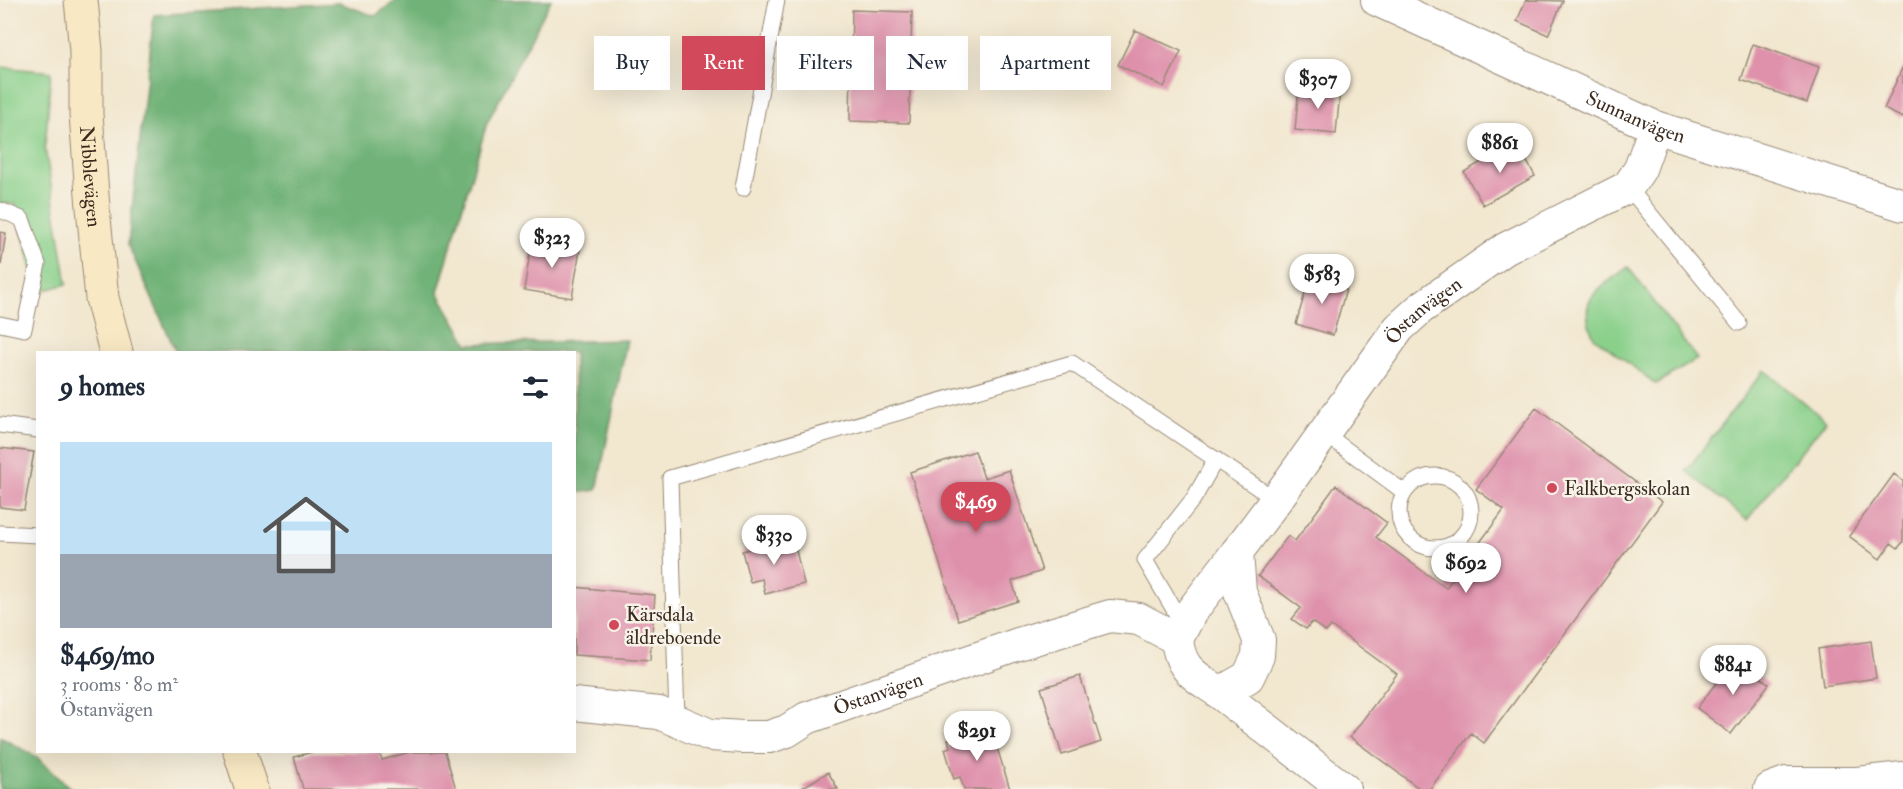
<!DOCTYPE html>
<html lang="en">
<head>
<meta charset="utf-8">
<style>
	:root { --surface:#fff; --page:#f2f2f3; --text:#1f2937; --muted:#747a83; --accent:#d1495b }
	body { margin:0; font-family:"IM FELL Double Pica",serif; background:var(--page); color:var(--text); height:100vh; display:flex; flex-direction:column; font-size:22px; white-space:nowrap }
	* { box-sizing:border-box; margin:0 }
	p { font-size:20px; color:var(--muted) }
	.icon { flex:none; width:33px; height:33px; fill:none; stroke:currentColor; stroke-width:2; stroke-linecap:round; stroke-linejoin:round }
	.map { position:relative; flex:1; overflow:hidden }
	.sheet { position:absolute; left:36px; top:351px; width:540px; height:402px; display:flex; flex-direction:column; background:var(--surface); border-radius:0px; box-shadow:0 6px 24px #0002 }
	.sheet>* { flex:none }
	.top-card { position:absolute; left:594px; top:36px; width:570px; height:54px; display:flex; gap:12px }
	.price { position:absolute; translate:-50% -51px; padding:0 14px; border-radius:21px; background:#fff; color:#222; font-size:20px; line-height:39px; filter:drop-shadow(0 2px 3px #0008) }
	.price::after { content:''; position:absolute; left:50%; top:36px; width:18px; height:14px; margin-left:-9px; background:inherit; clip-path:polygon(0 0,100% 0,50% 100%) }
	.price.on { background:var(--accent); color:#fff }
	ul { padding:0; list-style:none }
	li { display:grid; align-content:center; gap:12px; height:318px; padding:0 24px }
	li span { display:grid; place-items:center; height:186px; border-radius:0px; color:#555 }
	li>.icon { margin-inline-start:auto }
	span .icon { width:108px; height:108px; fill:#fffc; stroke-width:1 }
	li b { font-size:26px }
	h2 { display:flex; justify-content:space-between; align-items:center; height:72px; padding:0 24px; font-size:26px }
	.pill { padding:0 21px; border-radius:0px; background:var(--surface); box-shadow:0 6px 24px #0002; font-size:21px; line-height:54px }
	.pill.on { background:var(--accent); color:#fff }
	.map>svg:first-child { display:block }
</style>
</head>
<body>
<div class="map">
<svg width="1903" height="789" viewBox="0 0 1903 789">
	<rect width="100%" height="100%" fill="#f7f3e8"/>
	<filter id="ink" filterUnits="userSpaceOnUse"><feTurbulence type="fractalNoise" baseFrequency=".0167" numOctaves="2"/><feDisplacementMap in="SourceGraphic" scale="12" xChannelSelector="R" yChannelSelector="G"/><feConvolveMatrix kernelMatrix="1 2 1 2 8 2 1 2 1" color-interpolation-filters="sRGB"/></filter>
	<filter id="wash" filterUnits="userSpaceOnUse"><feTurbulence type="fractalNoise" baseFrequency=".008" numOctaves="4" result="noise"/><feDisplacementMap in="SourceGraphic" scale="24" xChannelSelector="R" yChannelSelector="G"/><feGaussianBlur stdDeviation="1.35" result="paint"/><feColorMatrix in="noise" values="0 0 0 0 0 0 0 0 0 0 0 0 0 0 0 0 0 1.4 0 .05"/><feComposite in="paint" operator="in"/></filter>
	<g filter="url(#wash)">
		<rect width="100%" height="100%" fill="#f2e7cf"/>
		<!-- green -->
		<path fill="#8ad08b" stroke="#627d54" stroke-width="1.5" d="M0,67L51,72L45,148L67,284L38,292L15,204L0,203Z
			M1628,267L1697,359L1656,384L1594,337C1575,298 1599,289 1628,267Z
			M1764,370L1826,421L1747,520L1686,471Z"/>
		<!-- forest -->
		<path fill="#6fb277" stroke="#556e4a" stroke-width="1.5" d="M396,0H551L487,123L438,292L468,344L627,340L597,490L575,493L574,352H176L128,245L154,15L339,3L375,16Z
			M0,737L37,757L71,789H0Z"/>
		<g id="blocks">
			<!-- building -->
			<path fill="#df91ac" d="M1526,0L1563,1L1548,35L1517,21Z
				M852,10L912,12L909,123L850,121Z
				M1135,30L1181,51L1164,87L1118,65Z
				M1753,44L1819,67L1807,103L1741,80Z
				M1903,66V118L1884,109Z
				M1299,87L1340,91L1336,134L1295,130Z
				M1516,142L1535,176L1483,205L1464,172Z
				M0,232L6,233L1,265H0Z
				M532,241L580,249L572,298L524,290Z
				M1310,276L1347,286L1333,335L1296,324Z
				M1536,408L1662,502L1484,743L1471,733L1430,789H1420L1350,737L1397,674L1331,626L1326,632L1312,622L1306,629L1292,619L1301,608L1258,576L1288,536L1295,541L1336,485L1387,523L1376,537L1446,588L1504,510L1476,489Z
				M0,448L34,452L24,510L0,507Z
				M975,451L984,478L1009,470L1042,571L1012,581L1018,601L958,620L910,472Z
				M1894,474L1903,481V542L1898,548L1891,543L1880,559L1849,536Z
				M793,538L804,584L765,594L762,579L750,582L742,551Z
				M574,587L655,595L650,660L574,655Z
				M1871,641L1876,678L1823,686L1818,649Z
				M1735,658L1769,684L1731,734L1697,708Z
				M1080,676L1101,742L1062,755L1041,688Z
				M978,730L979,736L992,732L1010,789H964L960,777L954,779L945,749L950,747L948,739Z
				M312,752H379L382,760L410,752H445L456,789H303L294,757Z
				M828,772L838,789H800Z"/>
		</g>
	</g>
	<g filter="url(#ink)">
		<use href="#blocks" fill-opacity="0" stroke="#968876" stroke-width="1.5"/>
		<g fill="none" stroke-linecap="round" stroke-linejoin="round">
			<!-- lane casing -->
			<g stroke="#968876" stroke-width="17">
				<path id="lane" d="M1628,187L1739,323
					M743,188L777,0
					M0,210L22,219L38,264L24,329L0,324
					M0,425L38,430
					M1324,433L1404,492
					M1399 512a36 36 0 1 1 72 0a36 36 0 1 1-72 0Z
					M0,533L38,535
					M1184,627L1145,560L1194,498L1216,459
					M677,721L670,478L1072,363L1276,500"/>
			</g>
			<!-- street casing -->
			<g stroke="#968876" stroke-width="34">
				<g id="street">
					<path id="s1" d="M1377,0L1655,127L1903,205"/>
					<path id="s2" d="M1177,639C1180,671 1196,676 1220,693L1248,677L1258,656L1259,640L1240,592L1237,552L1276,500L1399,328L1421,308L1505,249L1628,187L1640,169L1655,127"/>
					<path d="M1220,693L1344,789"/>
					<path id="s3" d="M574,704L659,713L710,735L743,737H769L787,731L807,718L1018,644L1110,616L1139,619L1177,639L1191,612L1237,552"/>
					<path d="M1770,789L1786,783H1857L1903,778"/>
				</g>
			</g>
			<!-- secondary casing -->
			<g stroke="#968876" stroke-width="35">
				<g id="secondary">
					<path id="s4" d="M81,0L86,51V114L93,208L102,298L116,352"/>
					<path d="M240,752L252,789"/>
				</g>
			</g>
			<!-- lane -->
			<use href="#lane" stroke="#fff" stroke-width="15"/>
			<!-- street -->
			<use href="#street" stroke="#fff" stroke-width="32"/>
			<!-- secondary -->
			<use href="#secondary" stroke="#f8e8c3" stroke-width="33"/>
		</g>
	</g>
	<!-- markers -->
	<g fill="#d1495b" stroke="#f7f3e8" stroke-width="2">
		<circle cx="1552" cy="488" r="6"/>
		<circle cx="614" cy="625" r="6"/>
	</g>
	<g text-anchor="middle" stroke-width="5" stroke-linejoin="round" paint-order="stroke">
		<!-- street labels -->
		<g font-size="20" fill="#3b2a1e" stroke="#f7f3e8">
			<text dy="7" stroke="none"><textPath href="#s1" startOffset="284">Sunnanvägen</textPath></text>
			<text dy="7" stroke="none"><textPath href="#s4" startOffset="177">Nibblevägen</textPath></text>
			<text dy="7" stroke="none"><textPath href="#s2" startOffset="542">Östanvägen</textPath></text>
			<text dy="7" stroke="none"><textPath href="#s3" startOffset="318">Östanvägen</textPath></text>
		</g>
		<!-- poi labels -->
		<g font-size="20" fill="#3b2a1e" stroke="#f7f3e8" text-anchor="start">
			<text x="1564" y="495">Falkbergsskolan</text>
			<text x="626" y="621">Kärsdala<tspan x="626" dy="23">äldreboende</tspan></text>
		</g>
	</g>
</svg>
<b class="price" style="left:1318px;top:110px">$307</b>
<b class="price" style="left:1500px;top:174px">$861</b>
<b class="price" style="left:552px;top:269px">$323</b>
<b class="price" style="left:1322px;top:305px">$583</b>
<b class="price on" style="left:976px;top:533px">$469</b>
<b class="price" style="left:774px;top:566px">$330</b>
<b class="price" style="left:1466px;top:594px">$692</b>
<b class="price" style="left:1733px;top:696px">$841</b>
<b class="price" style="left:977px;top:762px">$291</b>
<div class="top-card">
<a class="pill">Buy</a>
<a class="pill on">Rent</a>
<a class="pill">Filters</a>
<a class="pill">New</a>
<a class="pill">Apartment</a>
</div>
<section class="sheet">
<h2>9 homes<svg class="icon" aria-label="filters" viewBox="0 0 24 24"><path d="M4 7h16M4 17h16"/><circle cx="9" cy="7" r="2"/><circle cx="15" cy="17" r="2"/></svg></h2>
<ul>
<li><span style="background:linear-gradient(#bfe0f5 60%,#9aa5b1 0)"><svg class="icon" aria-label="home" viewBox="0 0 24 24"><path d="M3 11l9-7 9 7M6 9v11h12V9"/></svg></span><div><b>$469/mo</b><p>3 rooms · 80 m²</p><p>Östanvägen</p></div></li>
</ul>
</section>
</div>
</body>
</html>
